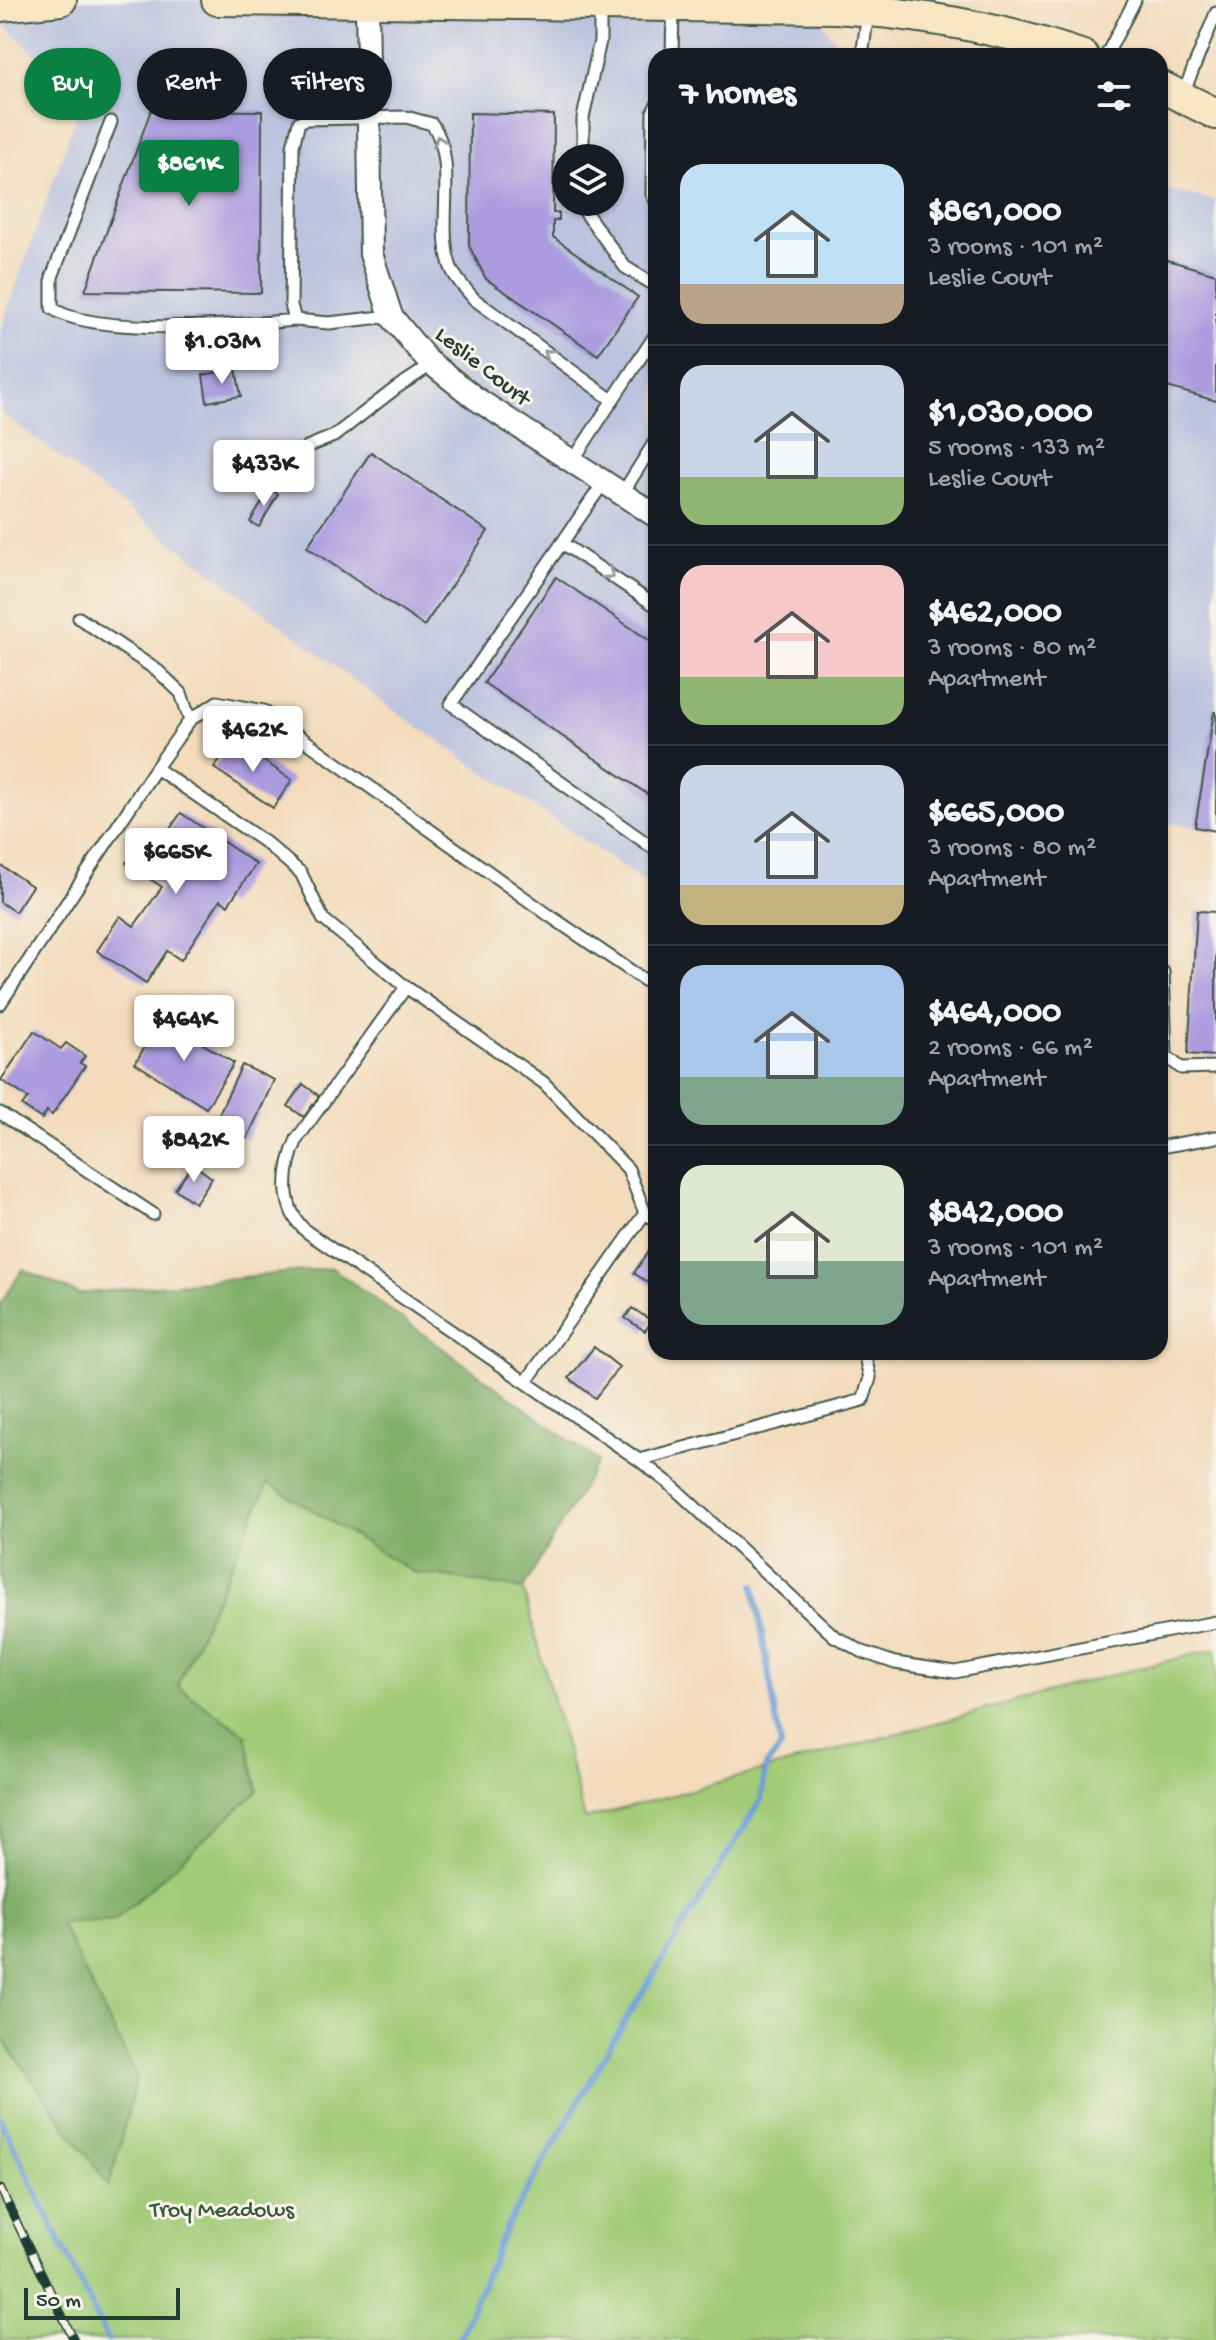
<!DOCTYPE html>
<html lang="en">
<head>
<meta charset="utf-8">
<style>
	:root { --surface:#171b24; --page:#242831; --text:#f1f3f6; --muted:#9ea1a6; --line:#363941; --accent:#0b8043 }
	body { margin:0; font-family:"Gochi Hand",sans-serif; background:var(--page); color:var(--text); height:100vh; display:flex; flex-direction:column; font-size:30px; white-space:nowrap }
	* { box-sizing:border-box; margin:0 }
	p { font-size:26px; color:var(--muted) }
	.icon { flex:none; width:44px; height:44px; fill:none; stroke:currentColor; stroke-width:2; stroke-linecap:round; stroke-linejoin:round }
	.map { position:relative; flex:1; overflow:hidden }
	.panel { position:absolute; left:648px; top:48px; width:520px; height:1312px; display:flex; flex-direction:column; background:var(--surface); border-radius:24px; box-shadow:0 2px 6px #0004 }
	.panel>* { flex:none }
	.banner { position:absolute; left:24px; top:48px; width:504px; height:72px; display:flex; gap:16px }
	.tools { position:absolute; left:552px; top:144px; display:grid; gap:16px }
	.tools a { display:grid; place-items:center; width:72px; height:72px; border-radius:50%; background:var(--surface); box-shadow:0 2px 6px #0004; font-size:40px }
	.scale { position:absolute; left:24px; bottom:20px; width:156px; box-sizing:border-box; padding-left:8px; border:4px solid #1f3d34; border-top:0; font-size:22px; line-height:28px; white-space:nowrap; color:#1f3d34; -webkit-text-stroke:6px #f7f3e8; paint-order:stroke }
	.price { position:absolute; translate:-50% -68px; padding:0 18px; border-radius:8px; background:#fff; color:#222; font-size:26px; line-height:52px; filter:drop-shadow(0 2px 4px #0008) }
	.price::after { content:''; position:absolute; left:50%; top:48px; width:24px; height:18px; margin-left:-12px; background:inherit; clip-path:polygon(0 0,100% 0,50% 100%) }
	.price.selected { background:var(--accent); color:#fff }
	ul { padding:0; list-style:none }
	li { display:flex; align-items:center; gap:24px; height:200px; padding:0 32px }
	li+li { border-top:2px solid var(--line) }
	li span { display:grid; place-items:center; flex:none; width:224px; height:160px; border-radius:24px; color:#555 }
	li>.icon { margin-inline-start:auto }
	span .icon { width:96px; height:96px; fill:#fffc; stroke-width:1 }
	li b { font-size:34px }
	h2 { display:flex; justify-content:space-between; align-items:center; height:96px; padding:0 32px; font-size:34px }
	.pill { padding:0 28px; border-radius:36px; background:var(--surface); box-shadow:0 2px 6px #0004; font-size:28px; line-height:72px }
	.pill.selected { background:var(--accent); color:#fff }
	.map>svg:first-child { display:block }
</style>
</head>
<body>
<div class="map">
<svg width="1216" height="2340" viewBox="0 0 1216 2340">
	<rect width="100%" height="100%" fill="#f7f3e8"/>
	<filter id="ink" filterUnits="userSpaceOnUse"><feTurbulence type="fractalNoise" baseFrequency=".0125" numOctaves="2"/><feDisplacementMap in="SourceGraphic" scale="16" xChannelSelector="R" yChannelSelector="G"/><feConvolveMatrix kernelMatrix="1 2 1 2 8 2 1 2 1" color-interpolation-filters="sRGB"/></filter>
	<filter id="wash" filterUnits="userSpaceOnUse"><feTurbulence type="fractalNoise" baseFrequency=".006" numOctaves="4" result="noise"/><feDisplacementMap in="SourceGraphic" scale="32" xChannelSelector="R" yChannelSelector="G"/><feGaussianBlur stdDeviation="1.8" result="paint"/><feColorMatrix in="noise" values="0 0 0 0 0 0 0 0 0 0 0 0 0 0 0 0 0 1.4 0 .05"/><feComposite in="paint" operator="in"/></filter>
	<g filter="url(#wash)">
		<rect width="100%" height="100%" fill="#f3dbbc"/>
		<!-- industrial -->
		<path fill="#bcc3de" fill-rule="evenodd" d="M0,0H806L846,56H656V890L388,706L0,412V331L83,96L0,22ZM566,158H610V202H566Z
			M1160,188L1216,201V831L1160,822Z"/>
		<!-- green -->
		<path fill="#a1cb76" stroke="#608455" stroke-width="2" d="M268,1483L413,1572L523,1589L585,1819L1119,1673L1216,1649V2340H0V2035L27,2072L60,1923L246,1735L177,1686Z"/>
		<!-- forest -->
		<path fill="#80af67" stroke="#50764e" stroke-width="2" d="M332,1268L598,1461L523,1589L413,1572L268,1483L177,1686L246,1735L258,1791L115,1920L60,1923L137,2077L109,2186L0,2035V1304L23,1269L78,1294Z"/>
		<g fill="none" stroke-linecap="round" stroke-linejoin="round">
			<!-- stream -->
			<path stroke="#6a9ed6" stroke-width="6" d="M0,2118L108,2340
				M459,2340L505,2229L625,2021L761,1800L766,1766L781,1747L754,1585"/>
		</g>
		<g id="blocks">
			<!-- building -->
			<path fill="#ac9bdf" d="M151,110L262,111L261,293L85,291Z
				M470,113L554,115L553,213H559V220L553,221V237L638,297L598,355L486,279L469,246Z
				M1160,258L1216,274V401L1160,385Z
				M236,369L241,396L207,402L203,375Z
				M371,452L488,531L424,626L307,547Z
				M270,489L278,494L259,527L250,522Z
				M556,577L656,645V800L484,683Z
				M1214,712H1216V831L1195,827Z
				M233,740L292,780L273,808L214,768Z
				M181,813L256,864L228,905L220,900L181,960L167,951L146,983L97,951L120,916L134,926L162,887L126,863L141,843L154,852Z
				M0,865L32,886L15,912L0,902Z
				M1197,911L1216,912V1056L1188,1054Z
				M162,1019L234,1063L206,1108L135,1063Z
				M34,1031L61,1049L66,1043L85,1056L80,1063L85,1066L52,1115L47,1111L42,1119L22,1106L28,1098L1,1080Z
				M242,1065L274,1080L247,1139L214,1124Z
				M303,1084L319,1096L304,1117L288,1106Z
				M193,1164L212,1178L195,1203L175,1189Z
				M650,1249L656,1253V1282L653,1286L634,1273Z
				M632,1308L652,1321L645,1331L625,1318Z
				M594,1347L619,1367L595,1398L569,1378Z"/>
		</g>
	</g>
	<g filter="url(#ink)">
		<use href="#blocks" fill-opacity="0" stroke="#3f5548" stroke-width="2"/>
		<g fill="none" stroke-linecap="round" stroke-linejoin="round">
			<!-- lane casing -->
			<g stroke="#3f5548" stroke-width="15">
				<path id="lane" d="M672,56L673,9
					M862,56L868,13
					M1106,56L1135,0
					M1183,94L1216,13
					M656,106L653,112L652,194L656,201
					M111,122L52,277V308C92,337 243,325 295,320
					M583,158V118L600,41V8
					M583,202V209L625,267L656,286
					M391,316L329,323L295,320L291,305L293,146L299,122L306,119L406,117L432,124C460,163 434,228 452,270C457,281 467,290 474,299L612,400
					M307,447L334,436L396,388L433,364
					M572,462L656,334
					M604,482L451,704L656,850
					M622,494L656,440
					M562,543L656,606
					M79,618L158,671L181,693L190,720
					M1163,972L1166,1056L1181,1068L1216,1067
					M406,987L297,1139C284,1169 279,1208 307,1232L639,1460L670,1484L834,1636L863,1652L895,1663L955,1672L1216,1622
					M656,988L550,916L264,711L217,702L190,720L156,768L266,843L301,873L323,919L406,987L544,1083L628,1169L645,1213L656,1220
					M0,1004L156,768
					M0,1113L153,1214
					M1160,1147L1216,1137
					M526,1382L645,1213
					M639,1460L863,1400L870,1378L864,1352"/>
			</g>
			<!-- street casing -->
			<g stroke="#3f5548" stroke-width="26">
				<path id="street" d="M367,2L371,254L391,316L427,360L475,398L656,516"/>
			</g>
			<!-- secondary casing -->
			<g stroke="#3f5548" stroke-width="34">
				<path id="secondary" d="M217,0L836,8C920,14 1003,28 1083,56
					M0,6L61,0
					M1160,86L1216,114"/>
			</g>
			<!-- lane -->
			<use href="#lane" stroke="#fff" stroke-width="11"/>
			<!-- street -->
			<use href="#street" stroke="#fff" stroke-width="22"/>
			<!-- secondary -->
			<use href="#secondary" stroke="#f9e7c3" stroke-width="30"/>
			<!-- rail casing -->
			<g stroke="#1f3d34" stroke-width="9">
				<path id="rail" d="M0,2188L74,2340"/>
			</g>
			<!-- rail -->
			<use href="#rail" stroke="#f7f3e8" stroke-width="6" stroke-dasharray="18" stroke-linecap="butt"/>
		</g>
		<!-- one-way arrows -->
		<defs><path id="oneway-chevron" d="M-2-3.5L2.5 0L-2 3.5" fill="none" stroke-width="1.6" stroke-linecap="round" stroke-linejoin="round" transform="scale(2)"/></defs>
		<g stroke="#8f9e9a">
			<use href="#oneway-chevron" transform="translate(439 141) rotate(-109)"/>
			<use href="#oneway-chevron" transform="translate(549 354) rotate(-144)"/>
			<use href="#oneway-chevron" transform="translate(609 574) rotate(34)"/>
		</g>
	</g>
	<g text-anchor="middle" stroke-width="6" stroke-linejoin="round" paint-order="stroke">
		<!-- street labels -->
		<g font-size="24" fill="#1f3d34" stroke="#f7f3e8">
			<text transform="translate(484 365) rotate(38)" y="8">Leslie Court</text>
		</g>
		<!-- park labels -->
		<g font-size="24" fill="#395941" stroke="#f7f3e8">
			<text x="222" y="2216">Troy Meadows</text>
		</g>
	</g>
</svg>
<div class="tools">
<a><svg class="icon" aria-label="layers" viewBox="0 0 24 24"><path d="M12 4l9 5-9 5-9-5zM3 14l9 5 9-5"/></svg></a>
</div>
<div class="scale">50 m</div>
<b class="price selected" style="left:189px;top:208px">$861K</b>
<b class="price" style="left:222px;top:386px">$1.03M</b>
<b class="price" style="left:264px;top:508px">$433K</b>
<b class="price" style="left:253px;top:774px">$462K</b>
<b class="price" style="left:176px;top:896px">$665K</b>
<b class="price" style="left:184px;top:1063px">$464K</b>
<b class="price" style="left:194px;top:1184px">$842K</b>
<div class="banner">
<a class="pill selected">Buy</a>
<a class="pill">Rent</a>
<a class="pill">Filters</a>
</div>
<section class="panel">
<h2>7 homes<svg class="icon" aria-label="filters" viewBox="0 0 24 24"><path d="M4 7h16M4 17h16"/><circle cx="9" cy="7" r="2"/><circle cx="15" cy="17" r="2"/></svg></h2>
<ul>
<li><span style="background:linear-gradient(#bfe0f5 75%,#b9a48a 0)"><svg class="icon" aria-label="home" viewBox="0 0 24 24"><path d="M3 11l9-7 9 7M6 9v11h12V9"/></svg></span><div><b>$861,000</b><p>3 rooms · 101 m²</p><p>Leslie Court</p></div></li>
<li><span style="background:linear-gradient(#c9d6e8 70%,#8fb573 0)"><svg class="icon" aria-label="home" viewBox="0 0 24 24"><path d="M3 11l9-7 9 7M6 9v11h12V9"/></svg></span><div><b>$1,030,000</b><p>5 rooms · 133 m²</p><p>Leslie Court</p></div></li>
<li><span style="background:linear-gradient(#f6c9c9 70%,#8fb573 0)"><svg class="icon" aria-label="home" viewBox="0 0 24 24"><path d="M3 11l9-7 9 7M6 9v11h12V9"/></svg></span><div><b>$462,000</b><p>3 rooms · 80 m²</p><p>Apartment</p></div></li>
<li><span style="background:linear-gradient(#c9d6e8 75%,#c2b280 0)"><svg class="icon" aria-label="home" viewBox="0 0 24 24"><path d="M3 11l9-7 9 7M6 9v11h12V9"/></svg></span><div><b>$665,000</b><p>3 rooms · 80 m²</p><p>Apartment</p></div></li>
<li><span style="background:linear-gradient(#a9c7e8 70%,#7fa58c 0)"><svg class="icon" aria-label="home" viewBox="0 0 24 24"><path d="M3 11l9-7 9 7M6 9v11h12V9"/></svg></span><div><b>$464,000</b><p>2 rooms · 66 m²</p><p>Apartment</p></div></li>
<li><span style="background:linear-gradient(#dfe7d0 60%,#7fa58c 0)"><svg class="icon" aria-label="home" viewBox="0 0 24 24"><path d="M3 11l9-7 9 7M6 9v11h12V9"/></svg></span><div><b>$842,000</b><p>3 rooms · 101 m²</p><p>Apartment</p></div></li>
</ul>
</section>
</div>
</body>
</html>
